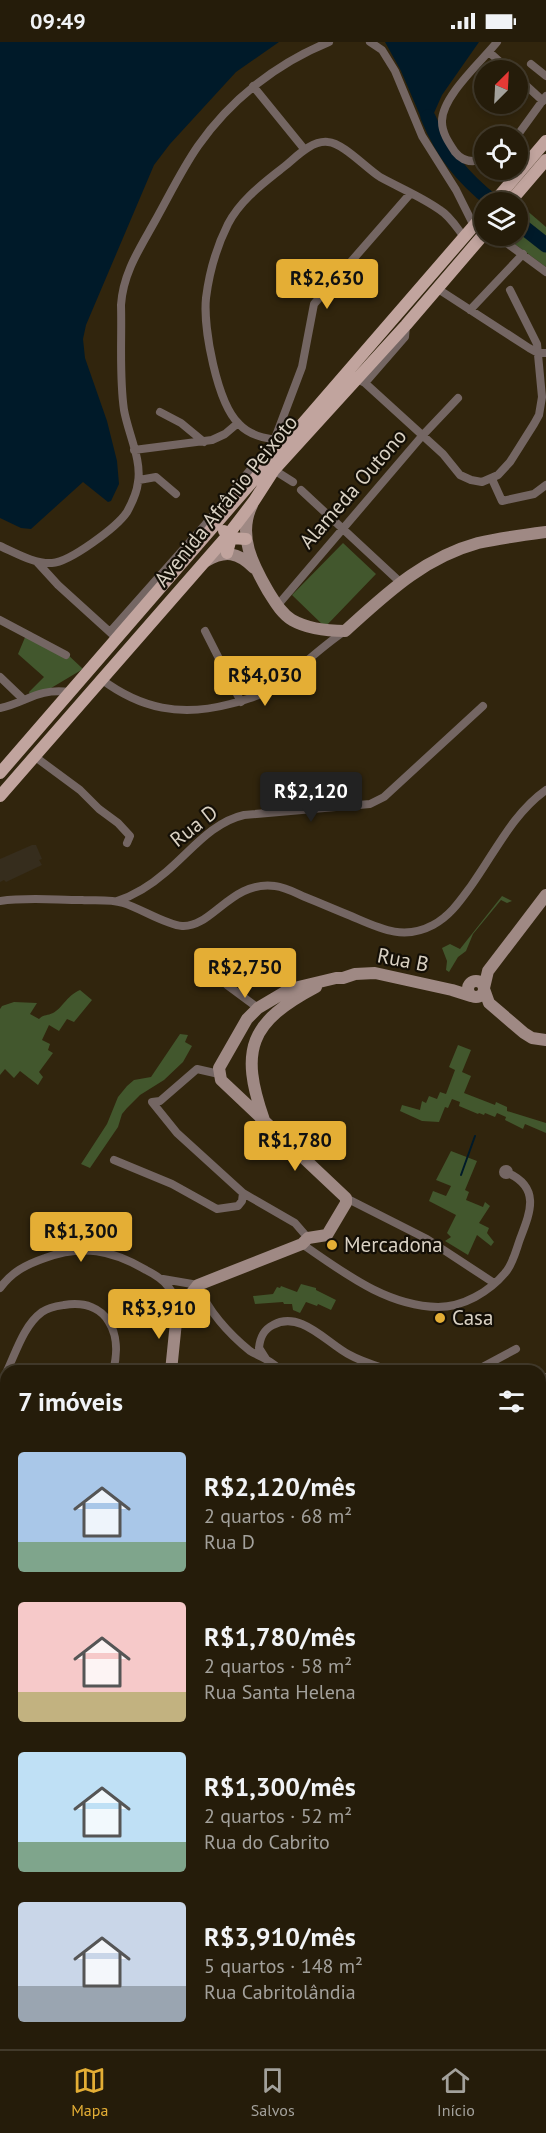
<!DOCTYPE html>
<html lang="pt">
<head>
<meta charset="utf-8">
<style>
	:root { --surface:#251c0a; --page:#312918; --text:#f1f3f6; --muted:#a3a19c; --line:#423a2b; --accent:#e4ae35 }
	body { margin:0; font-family:"PT Sans",sans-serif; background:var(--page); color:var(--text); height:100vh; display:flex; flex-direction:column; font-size:22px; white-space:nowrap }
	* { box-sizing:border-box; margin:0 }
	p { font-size:20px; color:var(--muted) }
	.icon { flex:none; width:33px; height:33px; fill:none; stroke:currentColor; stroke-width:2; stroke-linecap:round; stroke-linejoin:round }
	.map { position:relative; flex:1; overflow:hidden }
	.details { position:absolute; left:0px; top:1323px; width:546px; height:684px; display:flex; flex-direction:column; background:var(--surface); border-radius:18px 18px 0 0; box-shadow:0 3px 9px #0003,0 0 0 2px var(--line) }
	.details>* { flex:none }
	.needle { width:39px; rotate:24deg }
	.controls { position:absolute; left:474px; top:18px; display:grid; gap:12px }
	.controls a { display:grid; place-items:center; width:54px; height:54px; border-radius:50%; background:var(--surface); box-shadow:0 3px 9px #0003,0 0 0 2px var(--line); font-size:30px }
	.price { position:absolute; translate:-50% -51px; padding:0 14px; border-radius:6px; background:var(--accent); color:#111; font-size:20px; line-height:39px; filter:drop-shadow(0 2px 3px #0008) }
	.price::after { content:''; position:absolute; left:50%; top:36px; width:18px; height:14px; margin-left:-9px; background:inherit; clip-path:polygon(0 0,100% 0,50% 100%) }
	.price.active { background:#222; color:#fff }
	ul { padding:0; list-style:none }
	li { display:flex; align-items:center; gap:18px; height:150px; padding:0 18px }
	li span { display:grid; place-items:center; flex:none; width:168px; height:120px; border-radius:6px; color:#555 }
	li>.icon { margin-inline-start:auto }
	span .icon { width:72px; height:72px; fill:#fffc; stroke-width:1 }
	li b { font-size:26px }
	h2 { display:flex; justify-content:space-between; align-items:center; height:72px; padding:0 18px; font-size:26px }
	.status { display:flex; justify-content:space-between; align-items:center; height:42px; padding:0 30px; background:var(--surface); direction:ltr }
	.status svg { height:16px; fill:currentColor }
	.tabs { display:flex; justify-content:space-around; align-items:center; height:84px; border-top:2px solid var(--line); background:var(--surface); font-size:16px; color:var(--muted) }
	.tabs a { display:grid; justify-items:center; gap:3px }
	.tabs .active { color:var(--accent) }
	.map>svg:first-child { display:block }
</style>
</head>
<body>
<div class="status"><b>09:49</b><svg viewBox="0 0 49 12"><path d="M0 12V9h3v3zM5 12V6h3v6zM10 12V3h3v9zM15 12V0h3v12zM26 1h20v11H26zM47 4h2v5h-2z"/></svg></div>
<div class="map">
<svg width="546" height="2007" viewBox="0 0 546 2007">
	<rect width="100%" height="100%" fill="#31250d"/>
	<!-- education -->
	<path fill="#362d1d" d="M32,803H36L42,817L39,818L42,823L6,840L4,838L0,840V817Z"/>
	<!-- green -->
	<path fill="#42572d" d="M517,160L546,185V225L504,194H518Z
		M343,501L376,532L325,585L292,553Z
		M26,593L66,611L83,627L31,658L29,650L44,635L18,612Z
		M502,854L512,859L507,861L501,858L473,892L466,909L458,915L449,930L446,928L447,919L442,906L450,902L460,907Z
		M80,948L92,958L74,980L67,977L59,989L49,983L42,998L50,1002L48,1008L53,1011L39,1030L43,1035L38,1043L20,1029L14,1036L5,1027L0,1033V967L2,964L14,960L37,961L30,972L39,977C44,972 47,974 53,971C63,966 65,955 80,948Z
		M180,992L188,993L185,1000L192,1004L183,1020L164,1038L140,1053L127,1066L122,1072L118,1085L90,1126L81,1122L107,1082L118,1055L127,1044L134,1038L151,1035Z
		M458,1003L471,1008L462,1030L471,1034L464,1051L495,1063L496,1060L507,1065V1069L546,1081V1091L525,1082L523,1087L505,1078L506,1075L497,1071L495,1075L485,1071L484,1073L479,1071L478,1072L459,1064L460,1060L452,1057L448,1066L445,1065L439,1080L422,1079L400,1069L402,1063L420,1068L422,1059L426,1061L429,1054L437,1057L440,1050L446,1052L455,1028L449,1025Z
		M451,1109L477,1119L465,1148L469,1150L466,1158L483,1165L485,1160L490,1164L479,1181L489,1186L487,1191L494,1200L491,1204L477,1193L468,1213L445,1199L451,1195L447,1191L456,1173L429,1159L433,1149L446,1154L451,1144L436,1138Z
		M301,1242L316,1246V1248L336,1258L331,1268L318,1262L317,1264L306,1260L300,1271L293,1268L292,1262H284L283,1260L255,1262L253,1254L273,1252L277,1245L280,1246L281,1244L297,1250Z"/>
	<!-- water -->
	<path fill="#001a29" d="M0,0H279L236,30L170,102L154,123L86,283L83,297L85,316L107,379L117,419L119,442L111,459L108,460L83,440L31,487L21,486L0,476Z
		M385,0H479L442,53L434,71L422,78L401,29Z
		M206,2001H271L268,2007H202Z"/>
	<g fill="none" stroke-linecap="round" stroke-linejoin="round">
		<!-- stream -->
		<path stroke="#001a29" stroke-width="2" d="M461,1133L475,1094
			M0,1483L6,1469"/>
		<!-- river -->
		<path stroke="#001a29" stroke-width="15" d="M428,75C443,112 462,135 493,160
			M518,181L546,203"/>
		<!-- street -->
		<path stroke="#746663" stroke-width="8" d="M370,0L382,8L395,29L422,94L456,148L474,184
			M489,10L509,28
			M531,22L546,34
			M518,36L543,59
			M253,44L305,108
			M517,94L546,54
			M484,117C473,121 463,120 455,110C449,101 442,91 442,80C441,55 482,19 497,0
			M508,202L546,230
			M438,247L529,306L538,311H546
			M470,268L523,212
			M361,339L365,341L405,295L406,284
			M365,341L443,412L460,433L471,438L482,440L498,433L510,420L534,382L539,373L542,355L537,302L510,248
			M160,370L181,381L204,400
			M289,398C273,399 251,395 239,382C217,361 203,286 206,256C209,232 217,204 228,182C241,157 264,141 285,124C296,115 312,98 328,100C343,101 366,126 380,135C400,146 422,155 440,168C450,174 457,186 464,195
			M134,408L212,398L225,392L238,381
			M274,428L293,440
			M492,437L502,459L534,452L546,443
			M139,438L156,435L176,452
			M301,448L400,540
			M0,504C16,511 34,522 52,521C70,520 117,485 127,470C132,461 137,450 138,440C142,418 128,391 124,368C119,334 122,297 121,263C123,231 140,206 155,179C169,154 182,127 198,104C230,58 277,21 329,0
			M37,520L58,543L112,592
			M277,564L422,394L458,356
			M0,578L66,613
			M205,589L241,660
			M110,590L204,484L274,399L302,325L314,262L410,152
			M0,635L23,657
			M101,637C141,667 181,675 230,662C245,658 260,654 272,646C298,629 319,606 345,589
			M0,666C28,660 36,646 70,650
			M34,714L80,748L99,767L118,781L130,794L127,801
			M0,859C27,855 55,858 82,858C95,859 110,857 123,861C140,866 166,883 182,884C212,886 231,838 275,844C285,845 296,851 305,855C320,861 336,868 351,874C379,886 403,899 433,883C450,874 460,859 471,844C494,812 513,771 546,748
			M117,859C136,853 151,843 166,830C190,810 212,780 244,773L370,762L384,755L483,664
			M227,943L258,966
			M219,1032L197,1027L160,1059L152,1060L177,1091L243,1151L295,1181L308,1196
			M114,1118L172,1142L217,1167L238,1164L242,1159L243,1151
			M503 1130a3 3 0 1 1 6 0a3 3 0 1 1-6 0Z
			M346,1156L427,1197L494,1241
			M302,1202C343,1230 386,1264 438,1265C463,1265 489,1250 505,1231C513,1222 516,1208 520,1197C530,1171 541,1146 508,1131
			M163,1237L198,1243C207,1268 229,1292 250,1309C256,1313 262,1314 267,1318C273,1321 277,1325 282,1329
			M0,1246C12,1230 25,1223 45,1216C82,1202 112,1208 146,1228C164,1237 176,1248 177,1270
			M266,1317L259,1306C260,1296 263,1288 273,1283C300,1268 326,1300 348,1312C362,1320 377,1324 392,1329
			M7,1329C16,1310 24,1283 42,1270C49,1265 57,1264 64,1263C108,1256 123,1292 113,1329
			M475,1329L516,1307
			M0,1344L6,1331
			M540,1457L546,1452
			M540,1539L546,1537
			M0,1566L6,1555
			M540,1578L546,1585
			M6,1637L2,1667L6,1682
			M0,1718L6,1716
			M540,1744L546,1750
			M540,1783L546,1775
			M0,1787L6,1781
			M540,1868L546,1861
			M0,1945L6,1948
			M414,2001L421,2007
			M327,2007L331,2001
			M393,2007L395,2001
			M438,2007L441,2001"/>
		<!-- secondary -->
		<path stroke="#9f8984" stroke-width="12" d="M252,463C237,493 253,523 268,549C275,560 281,571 292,578C308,587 327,589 345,589C386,552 423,516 478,501C500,496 523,493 546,490
			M206,519C225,508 238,510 254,526
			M468 947a8 8 0 1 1 16 0a8 8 0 1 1-16 0Z
			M484,946L488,929L546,853
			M484,947L489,961L524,991L532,996L546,998
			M264,1078C239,1007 250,980 316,945
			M171,1329L177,1270L198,1243L302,1202L308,1196L327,1193L346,1161V1156L221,1038L219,1026L247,977L258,966L290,947L336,936H343L355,932L375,931L452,948L471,954
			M540,1341L546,1337
			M540,1658L546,1664
			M540,1959L546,1953
			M129,2001L132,2007
			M9,2007L35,2001
			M179,2007L183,2001
			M492,2007L498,2001
			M523,2007L525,2001"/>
		<!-- primary -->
		<path stroke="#c1a49e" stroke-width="12" d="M494,160L546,99
			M510,160L546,118
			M224,489L231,496L246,497
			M227,511L231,496
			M0,731L484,172
			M0,754L228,493L254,459L274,428L406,283L484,192"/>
	</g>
	<!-- markers -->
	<g fill="#e4ae35" stroke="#140f06" stroke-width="2">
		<circle cx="332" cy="1203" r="6"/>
		<circle cx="440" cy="1276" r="6"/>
	</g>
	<g text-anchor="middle" stroke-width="4.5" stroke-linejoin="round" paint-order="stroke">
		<!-- street labels -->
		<g font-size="21" fill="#d9d1c3" stroke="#140f06">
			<text transform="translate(353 447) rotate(-49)" y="7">Alameda Outono</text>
			<text transform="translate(226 459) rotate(-51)" y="7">Avenida Afrânio Peixoto</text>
			<text transform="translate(194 784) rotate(-38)" y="7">Rua D</text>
			<text transform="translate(403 918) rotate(11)" y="7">Rua B</text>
		</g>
		<!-- poi labels -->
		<g font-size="21" fill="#d9d1c3" stroke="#140f06" text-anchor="start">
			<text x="344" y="1210">Mercadona</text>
			<text x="452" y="1283">Casa</text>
		</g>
	</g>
</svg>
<div class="controls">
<a><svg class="needle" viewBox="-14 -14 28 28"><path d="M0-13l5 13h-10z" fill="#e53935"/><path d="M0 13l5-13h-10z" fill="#a3a19c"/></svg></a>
<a><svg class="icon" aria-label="locate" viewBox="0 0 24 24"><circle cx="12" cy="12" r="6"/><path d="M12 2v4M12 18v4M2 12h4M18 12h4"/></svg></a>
<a><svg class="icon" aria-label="layers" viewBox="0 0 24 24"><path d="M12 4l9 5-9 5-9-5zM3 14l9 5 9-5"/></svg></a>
</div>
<b class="price" style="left:327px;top:268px">R$2,630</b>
<b class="price" style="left:265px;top:665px">R$4,030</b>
<b class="price active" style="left:311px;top:781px">R$2,120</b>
<b class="price" style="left:245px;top:957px">R$2,750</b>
<b class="price" style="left:295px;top:1130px">R$1,780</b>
<b class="price" style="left:81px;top:1221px">R$1,300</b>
<b class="price" style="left:159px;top:1298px">R$3,910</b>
<section class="details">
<h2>7 imóveis<svg class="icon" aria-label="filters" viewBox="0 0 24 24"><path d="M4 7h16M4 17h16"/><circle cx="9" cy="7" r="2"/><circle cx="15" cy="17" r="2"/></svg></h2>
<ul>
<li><span style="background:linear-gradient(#a9c7e8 75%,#7fa58c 0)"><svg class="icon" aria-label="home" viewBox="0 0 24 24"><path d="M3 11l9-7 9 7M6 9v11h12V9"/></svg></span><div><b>R$2,120/mês</b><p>2 quartos · 68 m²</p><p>Rua D</p></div></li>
<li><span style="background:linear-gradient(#f6c9c9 75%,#c2b280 0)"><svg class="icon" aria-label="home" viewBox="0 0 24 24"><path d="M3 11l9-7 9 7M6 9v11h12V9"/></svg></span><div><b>R$1,780/mês</b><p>2 quartos · 58 m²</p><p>Rua Santa Helena</p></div></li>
<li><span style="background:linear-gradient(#bfe0f5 75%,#7fa58c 0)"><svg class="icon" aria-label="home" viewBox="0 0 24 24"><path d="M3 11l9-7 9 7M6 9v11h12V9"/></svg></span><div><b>R$1,300/mês</b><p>2 quartos · 52 m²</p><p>Rua do Cabrito</p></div></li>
<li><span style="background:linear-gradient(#c9d6e8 70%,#9aa5b1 0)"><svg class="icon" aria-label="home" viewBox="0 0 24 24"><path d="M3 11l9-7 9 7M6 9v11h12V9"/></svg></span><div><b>R$3,910/mês</b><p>5 quartos · 148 m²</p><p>Rua Cabritolândia</p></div></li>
</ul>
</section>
</div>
<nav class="tabs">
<a class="active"><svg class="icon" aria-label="map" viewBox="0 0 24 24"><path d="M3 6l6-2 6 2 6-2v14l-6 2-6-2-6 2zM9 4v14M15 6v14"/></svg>Mapa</a>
<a><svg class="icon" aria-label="saved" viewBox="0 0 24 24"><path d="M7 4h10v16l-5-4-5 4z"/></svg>Salvos</a>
<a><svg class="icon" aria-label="home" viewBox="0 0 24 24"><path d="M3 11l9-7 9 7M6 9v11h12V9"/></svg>Início</a>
</nav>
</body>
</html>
